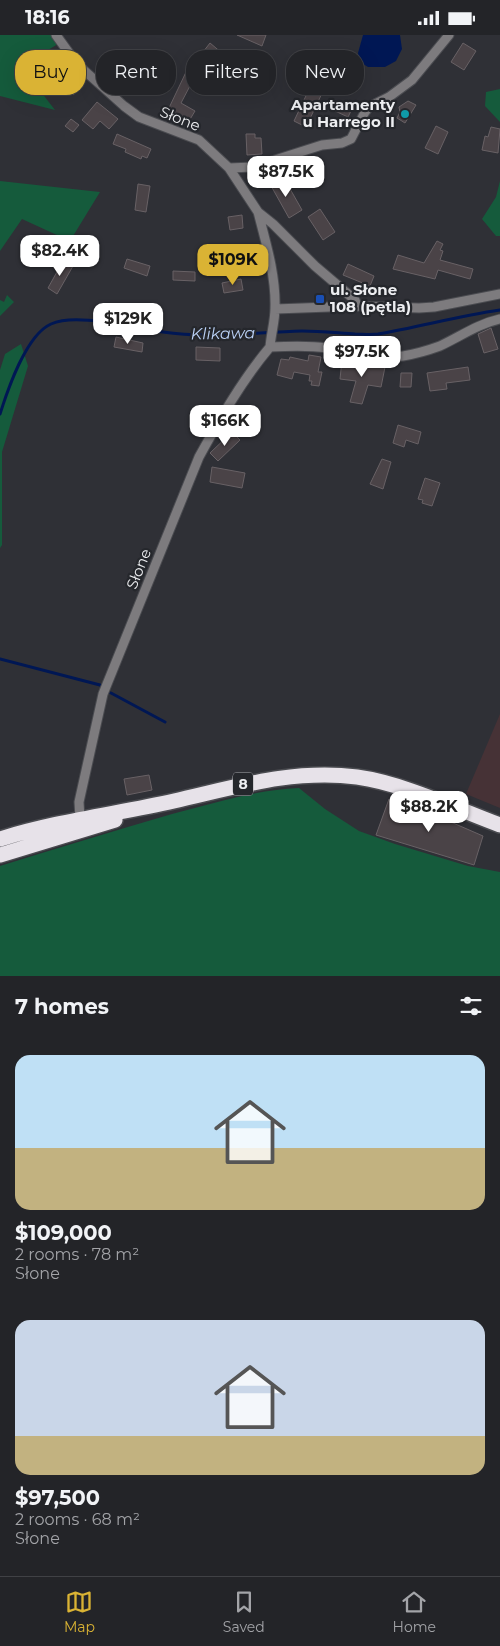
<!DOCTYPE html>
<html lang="en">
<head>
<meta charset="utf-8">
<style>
	:root { --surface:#232428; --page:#2b2c30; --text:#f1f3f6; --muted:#a3a4a8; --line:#404145; --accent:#dab334 }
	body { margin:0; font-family:Montserrat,sans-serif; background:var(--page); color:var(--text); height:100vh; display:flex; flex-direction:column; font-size:19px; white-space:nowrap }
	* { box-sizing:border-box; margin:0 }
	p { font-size:16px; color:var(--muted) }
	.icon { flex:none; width:28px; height:28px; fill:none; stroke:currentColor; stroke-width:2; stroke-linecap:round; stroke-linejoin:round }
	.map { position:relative; height:941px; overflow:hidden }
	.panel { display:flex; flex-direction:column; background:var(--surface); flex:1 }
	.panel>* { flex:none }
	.guide { position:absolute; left:15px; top:15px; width:470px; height:45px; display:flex; gap:10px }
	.price { position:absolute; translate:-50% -42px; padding:0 11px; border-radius:10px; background:#fff; color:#222; font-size:16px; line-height:32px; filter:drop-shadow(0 1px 2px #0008) }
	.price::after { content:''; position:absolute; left:50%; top:30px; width:15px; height:11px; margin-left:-8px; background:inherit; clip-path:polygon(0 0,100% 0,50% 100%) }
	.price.current { background:var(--accent); color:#111 }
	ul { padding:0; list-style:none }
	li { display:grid; align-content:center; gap:10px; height:265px; padding:0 15px }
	li span { display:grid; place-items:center; height:155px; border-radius:15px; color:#555 }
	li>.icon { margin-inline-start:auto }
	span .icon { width:90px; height:90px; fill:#fffc; stroke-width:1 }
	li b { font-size:21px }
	h2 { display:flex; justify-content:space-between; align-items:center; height:60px; padding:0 15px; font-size:21px }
	.pill { padding:0 18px; border-radius:20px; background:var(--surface); box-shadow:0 5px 20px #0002,0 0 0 1px var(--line); font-size:18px; line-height:45px }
	.pill.current { background:var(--accent); color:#111 }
	.status { display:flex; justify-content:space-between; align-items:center; height:35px; padding:0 25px; background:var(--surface); direction:ltr }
	.status svg { height:14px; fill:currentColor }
	.tabs { display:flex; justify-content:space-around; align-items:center; height:70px; border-top:1px solid var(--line); background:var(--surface); font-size:14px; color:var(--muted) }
	.tabs a { display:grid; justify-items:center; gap:2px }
	.tabs .current { color:var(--accent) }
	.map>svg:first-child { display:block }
</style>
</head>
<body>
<div class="status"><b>18:16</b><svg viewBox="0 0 49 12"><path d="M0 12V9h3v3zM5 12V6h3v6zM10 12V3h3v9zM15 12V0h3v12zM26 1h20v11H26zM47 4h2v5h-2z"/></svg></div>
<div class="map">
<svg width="500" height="941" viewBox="0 0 500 941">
	<rect width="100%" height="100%" fill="#2f3036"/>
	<!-- commercial -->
	<path fill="#463236" d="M500,679V773L466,759Z"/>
	<!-- green -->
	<path fill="#155b3c" d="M0,0H51L58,9L21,31L55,75L0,61Z
		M500,54V87L485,71L486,57Z
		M0,146L100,157L70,206L22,184L0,216Z
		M500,146V201H496L482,184L496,162Z
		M7,260L14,267L0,281V265L4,267Z
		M21,309L28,331L2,417V510L0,513V335L5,319Z
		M299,753L325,774L359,796L395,809L468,831L500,837V941H0V831C57,813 114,796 172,779C214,768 255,755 299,753Z"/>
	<!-- water -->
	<path fill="#001754" d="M363,0H400L402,14L396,26L385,32H368L360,27L358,18Z"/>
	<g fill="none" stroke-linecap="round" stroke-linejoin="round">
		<!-- stream -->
		<path stroke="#001754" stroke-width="3" d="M0,379C8,354 26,300 51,289C78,277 133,294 163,297C208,304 256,297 302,296C320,296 338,298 355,299C362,299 370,300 378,299C419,292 458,281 500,275
			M0,624L100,650
			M111,658L165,687"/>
	</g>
	<!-- building -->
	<path fill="#4a4347" stroke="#686165" d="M237,0H266L262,11Z
		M210,8L229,24L222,33L221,32L206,58L191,49L181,68L195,76L189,86L168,75L187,35L206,44L215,27L203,17Z
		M463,8L476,16L464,35L451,27Z
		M61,26L83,51L73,60L51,35Z
		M313,46L325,52L306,92L294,86Z
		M340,46L351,51L347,59L337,54Z
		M340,66L353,72L348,82L335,76Z
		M408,66L416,70L405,88L397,83L400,77L399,72Z
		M97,67L118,84L109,94L100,86L93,94L82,85Z
		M71,84L79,90L73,97L65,91Z
		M436,91L448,97L438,119L425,113Z
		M491,92L500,94L498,118L482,115L485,101L488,102Z
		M117,99L151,114L147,123L142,121L141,124L125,117L126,114L113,109Z
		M246,99H255V103H261L262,119L247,120Z
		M278,144L280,148L285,145L302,175L289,183L270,149Z
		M138,149L150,151L146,177L135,175Z
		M320,174L335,197L323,205L308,182Z
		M242,180L243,193L230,195L228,182Z
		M437,206L443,209L440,215L443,216L440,225L473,234L470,244L438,235L435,244L393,234L398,220L424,228Z
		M127,224L150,231L147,241L124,233Z
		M63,226L73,231L57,259L48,253Z
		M257,226L259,238L237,241L236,229Z
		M348,229L374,241L370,251L343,240Z
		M173,236L195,237V246L173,245Z
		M241,244L243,255L224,258L222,248Z
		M491,293L498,314L484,318L478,299Z
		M116,302L143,308L142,317L114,312Z
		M196,312L220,313V326L196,325Z
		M309,320L321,322L318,337H322L319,351L311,350L312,346H309L310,340L294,337L292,344L277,340L281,324L289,325L290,322L308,326Z
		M342,325L385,332L381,352L368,350L362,369L350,367L356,346L340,344Z
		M468,332L470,345L446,348L447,354L430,356L427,338Z
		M401,338H412L411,352H400Z
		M398,390L421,397L418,409L406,405L404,412L393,408Z
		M232,397L240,405L218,426L210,418Z
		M382,424L391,427L383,454L370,449Z
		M212,432L245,438L242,453L210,447Z
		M425,443L440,448L432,471L422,468L423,465L418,464Z
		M149,740L152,755L127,760L124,744Z
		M389,764L437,781L483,801L474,830L376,800Z"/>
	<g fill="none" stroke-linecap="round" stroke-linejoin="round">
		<!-- street casing -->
		<g stroke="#4a4b50" stroke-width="11">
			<path id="street" d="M56,0L77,29L124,71L139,82L199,105L229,133L258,177L273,189L315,231L355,265L357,271
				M229,133L253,132L322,110L342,108L351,104L365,77L369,72L389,62L412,45L449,0
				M258,177C266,208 276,241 275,273C275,286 271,299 270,312
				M275,274L357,271L419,273L434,272L500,259
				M270,312C289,311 308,310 327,313C353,316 377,325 403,321C415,319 429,315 440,311C461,301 478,289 500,284
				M80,784L79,767L103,659L199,422C220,384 242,345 270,312"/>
		</g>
		<!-- highway casing -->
		<g stroke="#4a4b50" stroke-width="18">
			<path id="highway" d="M0,804C57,786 116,779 174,766C236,752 292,734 357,742C402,748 457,774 500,790
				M0,820L115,785"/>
		</g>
		<!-- street -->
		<use href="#street" stroke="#7d7b7e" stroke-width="9"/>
		<!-- highway -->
		<use href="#highway" stroke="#e7e2e9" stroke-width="15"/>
	</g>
	<!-- markers -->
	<circle fill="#0f9aa8" stroke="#25272c" stroke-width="2" cx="405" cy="79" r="5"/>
	<rect fill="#1a4fb4" stroke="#25272c" stroke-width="2" x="315" y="259" width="10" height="10" rx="2.5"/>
	<g text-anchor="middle" stroke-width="4.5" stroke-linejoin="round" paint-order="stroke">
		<!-- shield labels -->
		<rect fill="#25272c" stroke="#b1b2b6" stroke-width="1" x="233" y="737.5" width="20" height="23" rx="4"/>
		<g font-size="14" font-weight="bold" fill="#edeef1">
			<text x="243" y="754">8</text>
		</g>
		<!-- poi labels -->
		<g font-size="15" font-weight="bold" fill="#edeef1" stroke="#25272c" text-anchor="end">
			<text x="395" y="75">Apartamenty<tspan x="395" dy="17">u Harrego II</tspan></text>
			<text x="330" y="260" text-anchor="start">ul. Słone<tspan x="330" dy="17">108 (pętla)</tspan></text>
		</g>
		<!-- street labels -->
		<g font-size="15" fill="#edeef1" stroke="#25272c">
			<text transform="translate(180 84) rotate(22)" y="5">Słone</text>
			<text transform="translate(139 534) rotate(-68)" y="5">Słone</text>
		</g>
		<!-- water labels -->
		<g font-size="16" font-style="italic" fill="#bbd2f7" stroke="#25272c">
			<text transform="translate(223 298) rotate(-1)" y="6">Klikawa</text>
		</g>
	</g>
</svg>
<b class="price" style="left:286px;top:163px">$87.5K</b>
<b class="price" style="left:60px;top:242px">$82.4K</b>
<b class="price current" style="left:233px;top:251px">$109K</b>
<b class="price" style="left:128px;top:310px">$129K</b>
<b class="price" style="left:362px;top:343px">$97.5K</b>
<b class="price" style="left:225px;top:412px">$166K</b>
<b class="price" style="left:429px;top:798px">$88.2K</b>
<div class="guide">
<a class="pill current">Buy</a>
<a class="pill">Rent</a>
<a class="pill">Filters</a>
<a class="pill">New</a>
</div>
</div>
<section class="panel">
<h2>7 homes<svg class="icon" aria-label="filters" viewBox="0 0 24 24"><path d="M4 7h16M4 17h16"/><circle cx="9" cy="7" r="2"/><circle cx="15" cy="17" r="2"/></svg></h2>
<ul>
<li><span style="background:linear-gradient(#bfe0f5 60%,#c2b280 0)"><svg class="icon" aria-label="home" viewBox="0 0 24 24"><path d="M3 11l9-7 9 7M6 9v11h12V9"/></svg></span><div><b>$109,000</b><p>2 rooms · 78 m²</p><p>Słone</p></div></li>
<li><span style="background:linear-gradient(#c9d6e8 75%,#c2b280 0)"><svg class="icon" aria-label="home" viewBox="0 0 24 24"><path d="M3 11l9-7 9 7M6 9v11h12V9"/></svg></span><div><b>$97,500</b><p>2 rooms · 68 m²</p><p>Słone</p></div></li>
</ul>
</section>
<nav class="tabs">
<a class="current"><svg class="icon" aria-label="map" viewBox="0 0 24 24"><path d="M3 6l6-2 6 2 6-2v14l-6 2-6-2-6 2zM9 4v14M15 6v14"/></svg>Map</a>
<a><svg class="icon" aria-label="saved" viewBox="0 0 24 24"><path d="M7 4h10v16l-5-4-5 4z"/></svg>Saved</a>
<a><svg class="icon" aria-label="home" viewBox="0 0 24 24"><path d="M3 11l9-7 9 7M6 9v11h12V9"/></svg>Home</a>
</nav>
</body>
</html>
